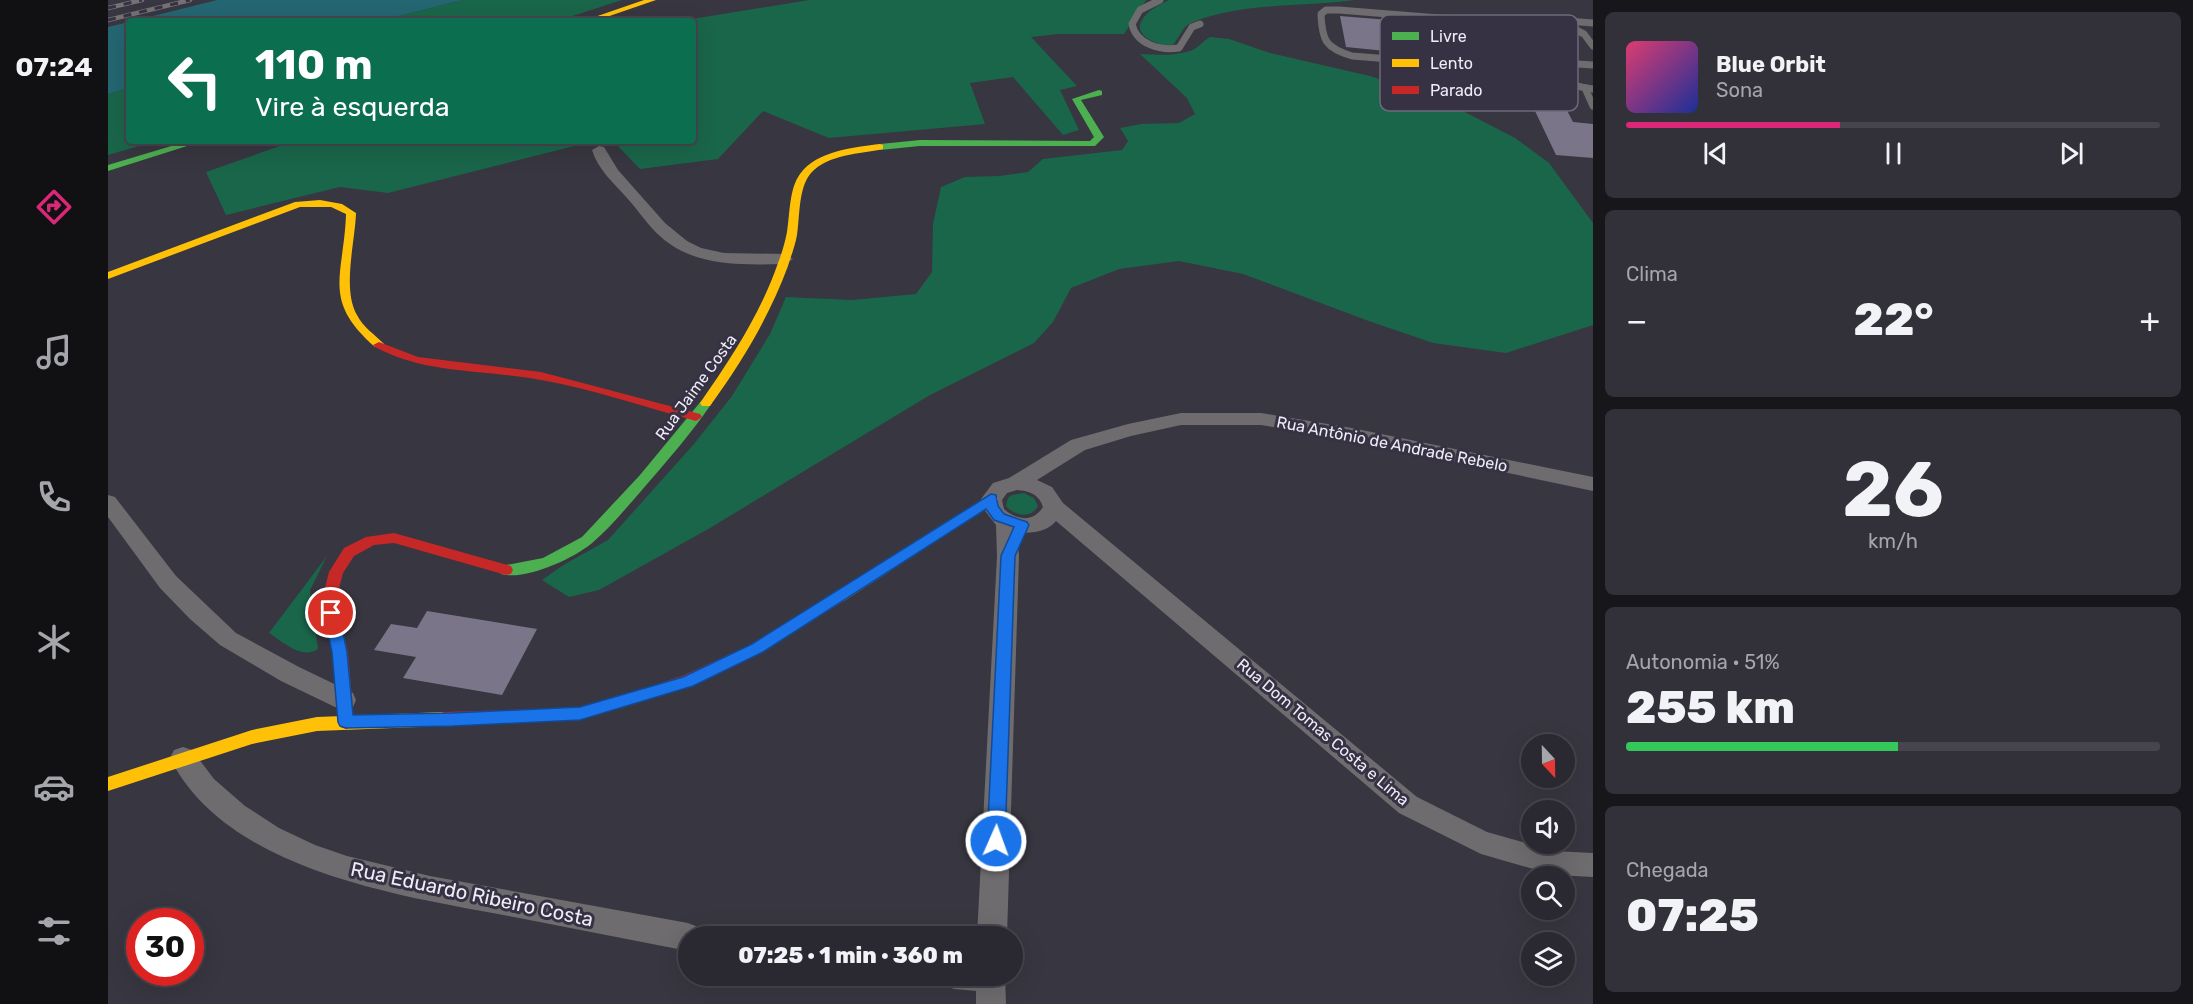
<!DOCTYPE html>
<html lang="pt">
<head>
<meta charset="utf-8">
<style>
  body { margin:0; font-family:Rubik,sans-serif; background:#323038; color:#f1f3f6; height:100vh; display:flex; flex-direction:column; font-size:22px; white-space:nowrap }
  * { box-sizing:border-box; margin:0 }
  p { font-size:20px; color:#a5a6ab }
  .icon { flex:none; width:33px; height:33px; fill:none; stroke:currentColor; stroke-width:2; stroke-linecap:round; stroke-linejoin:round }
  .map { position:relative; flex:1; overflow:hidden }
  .panel { display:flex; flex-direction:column; gap:12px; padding:12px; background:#17161a; width:600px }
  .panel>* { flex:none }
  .guide { position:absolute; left:18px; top:18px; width:570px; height:126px; border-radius:6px; box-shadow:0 6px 24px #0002,0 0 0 2px #46444c; background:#0b6e4f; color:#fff; overflow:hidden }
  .needle { width:39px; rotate:158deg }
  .tools { position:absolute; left:1413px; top:734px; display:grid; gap:12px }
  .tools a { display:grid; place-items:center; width:54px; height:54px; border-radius:50%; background:#2a2830; box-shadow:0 6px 24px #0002,0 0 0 2px #46444c; font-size:30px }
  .speed { position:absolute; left:18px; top:908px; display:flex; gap:12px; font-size:30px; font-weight:700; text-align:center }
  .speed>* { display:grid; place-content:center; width:78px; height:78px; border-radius:50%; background:#2a2830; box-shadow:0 6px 24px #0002,0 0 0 2px #46444c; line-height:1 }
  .speed .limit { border:9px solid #d22; background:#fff; color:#111 }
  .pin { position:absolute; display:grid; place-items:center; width:51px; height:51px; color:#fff; margin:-26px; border:3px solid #fff; border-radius:50%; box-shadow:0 2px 6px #0007 }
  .me { position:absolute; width:66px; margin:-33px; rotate:2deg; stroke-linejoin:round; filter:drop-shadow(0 0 4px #0008) }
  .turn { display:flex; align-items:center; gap:21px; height:126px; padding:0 30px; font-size:27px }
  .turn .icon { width:78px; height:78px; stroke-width:2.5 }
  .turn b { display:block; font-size:42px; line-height:51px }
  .big { font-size:45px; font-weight:800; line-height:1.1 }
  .panel .tile { flex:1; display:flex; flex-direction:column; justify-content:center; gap:9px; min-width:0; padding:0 21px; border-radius:9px; background:#323038 }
  .panel .dial { align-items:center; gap:0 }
  .dial b { font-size:78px; line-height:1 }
  .song { display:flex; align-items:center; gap:18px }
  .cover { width:72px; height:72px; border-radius:9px; background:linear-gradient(135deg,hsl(340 70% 55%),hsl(230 70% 35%)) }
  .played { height:6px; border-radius:3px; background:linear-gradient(90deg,#db2777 40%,#46444c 40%) }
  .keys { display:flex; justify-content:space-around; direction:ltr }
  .heat { display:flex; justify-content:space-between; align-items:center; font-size:33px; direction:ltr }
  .charge { height:9px; border-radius:4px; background:linear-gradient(90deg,#34c759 51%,#46444c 0) }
  .trip { position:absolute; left:570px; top:926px; width:345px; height:60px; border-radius:30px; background:#2a2830; box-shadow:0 6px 24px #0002,0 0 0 2px #46444c; font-weight:800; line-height:60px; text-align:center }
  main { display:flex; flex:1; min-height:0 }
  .menu { display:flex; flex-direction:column; width:108px; justify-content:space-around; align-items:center; background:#111013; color:#a5a6ab }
  .menu .icon { width:42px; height:42px }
  .menu .on { color:#db2777 }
  .menu b { font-size:27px; color:#f1f3f6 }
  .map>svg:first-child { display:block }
  .green { fill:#1a664a }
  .water { fill:#246672 }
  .building { fill:#7b758a }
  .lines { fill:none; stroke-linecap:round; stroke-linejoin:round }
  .lane { stroke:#6e6c6e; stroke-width:7 }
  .street { fill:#6e6c6e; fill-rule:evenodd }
  .fast { fill:#4caf50; fill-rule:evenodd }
  .slow { fill:#ffc107; fill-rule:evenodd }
  .jam { fill:#c62828; fill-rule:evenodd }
  .rail-casing { stroke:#747275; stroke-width:4.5 }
  .rail { stroke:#363244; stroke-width:3; stroke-dasharray:8; stroke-linecap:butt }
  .route { fill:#1a73e8; stroke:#114b97; stroke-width:1.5 }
  .labels { text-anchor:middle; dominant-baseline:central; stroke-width:6; stroke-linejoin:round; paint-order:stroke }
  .street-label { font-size:16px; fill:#eeecf7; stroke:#363244 }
  .near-street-label { font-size:20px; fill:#eeecf7; stroke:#363244 }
  .key { fill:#363244; stroke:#6d6a7a; stroke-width:1.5 }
  .key-label { font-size:16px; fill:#eeecf7 }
</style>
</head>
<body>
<main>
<nav class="menu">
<b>07:24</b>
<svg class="icon on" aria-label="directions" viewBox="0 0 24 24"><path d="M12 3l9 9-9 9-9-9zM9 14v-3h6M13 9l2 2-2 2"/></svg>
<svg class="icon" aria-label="music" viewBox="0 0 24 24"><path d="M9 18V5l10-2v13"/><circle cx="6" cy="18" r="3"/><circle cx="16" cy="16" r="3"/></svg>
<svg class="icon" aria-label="phone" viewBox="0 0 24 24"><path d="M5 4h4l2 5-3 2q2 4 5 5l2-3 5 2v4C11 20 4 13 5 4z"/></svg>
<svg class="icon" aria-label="climate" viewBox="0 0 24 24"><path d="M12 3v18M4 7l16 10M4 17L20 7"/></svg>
<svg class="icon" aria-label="car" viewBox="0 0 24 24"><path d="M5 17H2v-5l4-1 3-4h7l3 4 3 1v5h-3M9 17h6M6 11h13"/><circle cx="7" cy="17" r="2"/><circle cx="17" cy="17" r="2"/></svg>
<svg class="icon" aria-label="filters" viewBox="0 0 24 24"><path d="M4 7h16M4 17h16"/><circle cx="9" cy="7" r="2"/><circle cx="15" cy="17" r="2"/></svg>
</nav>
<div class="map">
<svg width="1485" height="1004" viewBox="0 0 1485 1004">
  <rect width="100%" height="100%" fill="#383640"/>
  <g class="green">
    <polygon points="354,0 514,0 449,21 272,21"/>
    <polygon points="701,0 1038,0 1016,34 950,34 923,37 969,86 952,90 971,130 955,135 905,77 862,83 877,124 721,138 655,111 610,159 532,169 505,141 585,141 585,21 572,21"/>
    <path d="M1061 0H1247C1195 7 1132 2 1083 23 1073 27 1071 41 1062 47 1018 37 1026 16 1061 0Z"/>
    <path d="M1102 37 1121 39 1162 53 1262 76 1311 92 1355 111 1407 138 1441 163 1485 223V325L1398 353 1325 343 1258 320 1135 274 1071 261 1011 269 963 288 945 322 926 343 822 395 602 528 491 590 461 597 434 580 457 564 500 540 586 444 624 396 662 334 678 297 744 300 808 294 824 272 825 224 833 187 857 177 891 176 920 172 935 159 1014 150 1020 141 1012 128 1033 124 1071 123 1087 114 1079 98 1032 54C1048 55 1066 56 1082 51 1089 49 1095 41 1102 37Z"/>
    <polygon points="21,88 21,141 48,141 0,155 0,94"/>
    <polygon points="186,141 486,141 280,193 232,187 118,215 98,172"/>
    <path d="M916 493 926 498 930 506C923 519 907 516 898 506L900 498 904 495Z"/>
    <path d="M219 556 202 590 210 649C194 660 175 642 161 633Z"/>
  </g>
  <g class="water">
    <polygon points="109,0 354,0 272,21 25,21"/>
    <polygon points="21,22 21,88 0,94 0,27"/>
  </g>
  <g class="building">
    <polygon points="1232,16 1354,26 1367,60 1238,47"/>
    <polygon points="1417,90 1450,93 1465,122 1485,124 1485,158 1448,155"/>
    <polygon points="319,611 429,629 394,695 295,678 308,657 266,650 283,624 309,628"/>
  </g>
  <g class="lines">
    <g class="lane">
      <path d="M1052 0 1032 10 1024 24C1028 44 1052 51 1071 48L1084 27 1092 24"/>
      <polyline points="1434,19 1485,23"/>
      <path d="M1485 65 1423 61C1440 78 1462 86 1485 89"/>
      <path d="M1433 71 1244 56C1218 48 1214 41 1213 14L1218 10H1231L1466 29 1476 34 1485 46"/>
      <polyline points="1477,88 1485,106"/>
    </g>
    <g class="street">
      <path d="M491 146 496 147 510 170 557 223 579 241 593 248 616 253 677 254 685 259 677 264C635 265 586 267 553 237 540 226 531 211 519 198 506 183 490 170 484 150Z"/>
      <path d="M1073 413H1153L1244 428 1485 477V491L1244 440 1153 425H1073L1023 436 977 450 929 480 944 487 955 503 1309 797 1379 832 1446 851 1485 853V877L1446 875 1373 854 1291 813 948 521C939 532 923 534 909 532L911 556 899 936H869L889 556 888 525 874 507 873 499 885 483 901 478 963 440 1020 424ZM909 490C921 491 931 494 935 507 925 523 909 520 896 509L894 500 899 493Z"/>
      <polygon points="0,495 7,497 68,576 128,633 191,667 245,693 248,700 245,707 236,710 227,707 173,681 112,645 82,619 52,588 0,517"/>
      <path d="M75 747 84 750 106 779 137 806 171 828 207 845 239 856 322 876 580 923 590 927 594 936H580V951C522 940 464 928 406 917 294 896 119 872 62 758L66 750Z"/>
      <polygon points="831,975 897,975 898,1004 868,1004 868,991 846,989 835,985"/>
    </g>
    <g class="fast">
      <polygon points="991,90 994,91 994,95 973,100 996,137 987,146 812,146 772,150 767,147 772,144 812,140 982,141 986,137 964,99"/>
      <polygon points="80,141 95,141 0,171 0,165"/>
      <path d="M598 399 604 403C583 434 558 462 534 490 518 508 502 528 483 544 464 559 417 581 393 574L391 570 393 566 435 558 474 537 532 475 594 400Z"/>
    </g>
    <g class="slow">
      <polygon points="536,0 548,0 487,21 475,21"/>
      <path d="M772 144 775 145V149C752 154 720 154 703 173 690 188 692 217 689 235 687 246 683 256 680 266 661 317 634 362 602 406H594L592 403C623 358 652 315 670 263 674 253 677 242 679 232 682 214 681 189 692 174 708 151 747 147 772 144Z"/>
      <path d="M212 200 234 204 248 213C247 243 234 289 249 315 255 327 266 334 275 343L277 345 275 347H267C213 300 236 276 238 214L223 207H192L0 279V272L187 202Z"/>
      <polygon points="883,494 888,496 890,499 888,502 736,601 726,601 724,597 726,593"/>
      <polygon points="336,712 342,714 344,719 342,724 336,726 209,731 144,744 0,791 0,777 144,730 209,717"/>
    </g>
    <g class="jam">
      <path d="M271 342 310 357 433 372 592 414 594 417 588 421C536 407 485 389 433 380 376 369 319 375 267 347L265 345Z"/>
      <polygon points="286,533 403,566 405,570 403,574 398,575 286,543 266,545 246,556 235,573 228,600 240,652 246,722 244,727 238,729 232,727 230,722 224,652 214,600 221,572 236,548 258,537"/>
      <polygon points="731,592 736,593 738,597 736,601 654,652 585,685 528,703 472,720 336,726 330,724 328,719 330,714 336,712 472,708 528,691 574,676 644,644"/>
    </g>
    <defs>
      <g id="rail">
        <polyline points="0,8 34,0"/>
        <polyline points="0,20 82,0"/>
      </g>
    </defs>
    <use href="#rail" class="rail-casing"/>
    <use href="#rail" class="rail"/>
  </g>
  <polygon class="route" points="883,494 888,495 890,506 896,514 919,522 921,525 907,556 897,841 894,847 888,849 882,847 879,841 893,556 906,527 886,520 878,509 655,652 585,686 472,720 345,726 238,728 232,726 230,722 224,652 216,613 218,609 228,609 231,613 239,652 245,715 345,713 472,707 575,677 644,644"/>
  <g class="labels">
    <g class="street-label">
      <text transform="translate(588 387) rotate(-54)">Rua Jaime Costa</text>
      <text transform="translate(1284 444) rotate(11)">Rua Antônio de Andrade Rebelo</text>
      <text transform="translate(1215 732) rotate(40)">Rua Dom Tomas Costa e Lima</text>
    </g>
    <g class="near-street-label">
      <text transform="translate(364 894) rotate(12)">Rua Eduardo Ribeiro Costa</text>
    </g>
  </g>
  <rect x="1272" y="15" width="198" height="96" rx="9" class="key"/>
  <rect x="1284" y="32" width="27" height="8" fill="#4caf50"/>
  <rect x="1284" y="59" width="27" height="8" fill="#ffc107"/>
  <rect x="1284" y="86" width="27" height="8" fill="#c62828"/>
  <g class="key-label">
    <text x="1322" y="42">Livre</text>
    <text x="1322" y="69">Lento</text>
    <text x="1322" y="96">Parado</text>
  </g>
</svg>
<div class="tools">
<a><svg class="needle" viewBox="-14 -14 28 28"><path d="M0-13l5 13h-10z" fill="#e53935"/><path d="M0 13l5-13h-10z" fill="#a5a6ab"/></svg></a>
<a><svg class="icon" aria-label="sound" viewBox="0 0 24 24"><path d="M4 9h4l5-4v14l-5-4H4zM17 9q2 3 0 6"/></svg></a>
<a><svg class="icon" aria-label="search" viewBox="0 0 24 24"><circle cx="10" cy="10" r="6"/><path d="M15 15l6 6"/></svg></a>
<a><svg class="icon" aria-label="layers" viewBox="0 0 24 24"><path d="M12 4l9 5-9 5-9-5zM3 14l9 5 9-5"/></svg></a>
</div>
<div class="speed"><div class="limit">30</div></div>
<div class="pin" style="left:223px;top:613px;background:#d93025"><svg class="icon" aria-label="arrive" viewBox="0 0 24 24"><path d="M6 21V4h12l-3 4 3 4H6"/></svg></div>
<svg class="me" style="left:888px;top:841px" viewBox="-20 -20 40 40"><circle r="17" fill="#1a73e8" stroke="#fff" stroke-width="3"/><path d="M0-11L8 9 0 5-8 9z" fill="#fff"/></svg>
<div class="trip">07:25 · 1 min · 360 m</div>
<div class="guide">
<div class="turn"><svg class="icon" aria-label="left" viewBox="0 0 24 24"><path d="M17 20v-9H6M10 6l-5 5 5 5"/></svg><div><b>110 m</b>Vire à esquerda</div></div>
</div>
</div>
<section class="panel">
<div class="tile">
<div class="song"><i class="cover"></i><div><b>Blue Orbit</b><p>Sona</p></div></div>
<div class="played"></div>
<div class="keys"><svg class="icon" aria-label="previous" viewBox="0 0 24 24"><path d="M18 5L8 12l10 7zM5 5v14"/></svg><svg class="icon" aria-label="pause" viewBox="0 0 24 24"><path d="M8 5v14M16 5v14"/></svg><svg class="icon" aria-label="next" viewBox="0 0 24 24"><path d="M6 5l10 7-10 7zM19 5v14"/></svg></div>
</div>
<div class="tile"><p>Clima</p>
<div class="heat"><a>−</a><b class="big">22°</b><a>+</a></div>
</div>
<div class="tile dial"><b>26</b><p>km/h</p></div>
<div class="tile"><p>Autonomia · 51%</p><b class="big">255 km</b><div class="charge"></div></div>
<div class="tile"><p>Chegada</p><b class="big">07:25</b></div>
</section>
</main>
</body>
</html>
